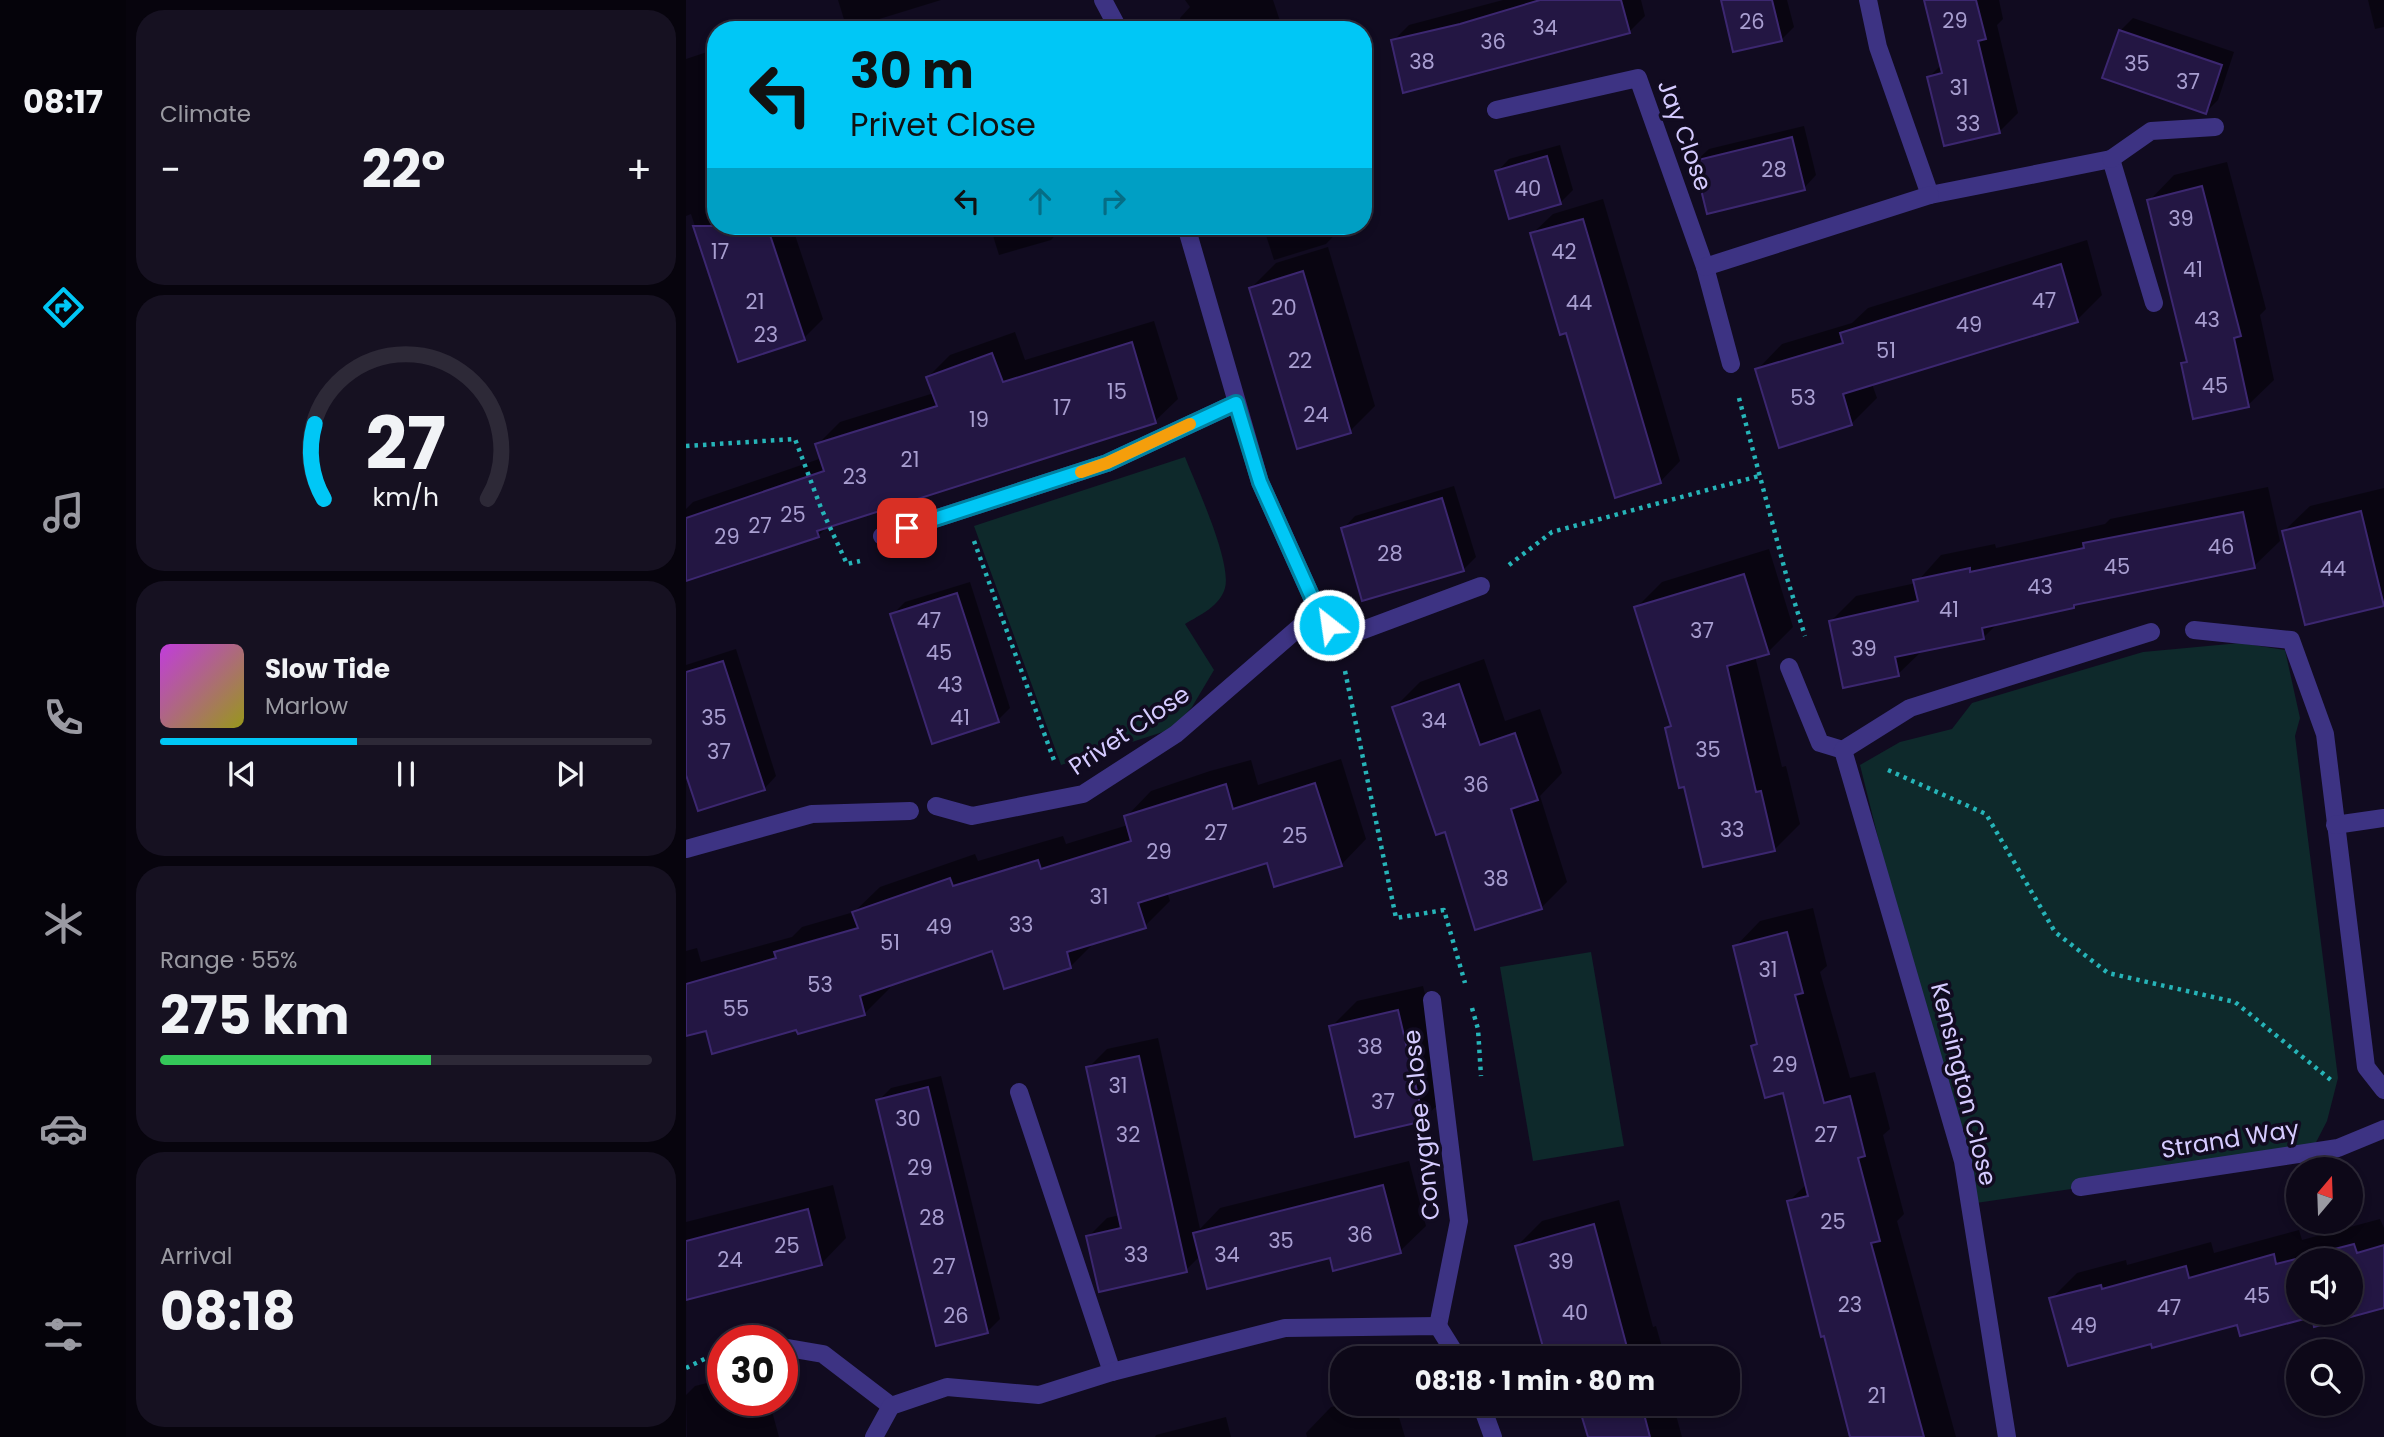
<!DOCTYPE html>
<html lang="en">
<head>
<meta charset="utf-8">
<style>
  body { margin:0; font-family:Poppins,sans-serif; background:#161121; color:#f1f3f6; height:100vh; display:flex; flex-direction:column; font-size:26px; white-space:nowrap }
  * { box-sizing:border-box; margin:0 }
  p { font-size:23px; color:#9a9aa2 }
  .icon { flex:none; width:38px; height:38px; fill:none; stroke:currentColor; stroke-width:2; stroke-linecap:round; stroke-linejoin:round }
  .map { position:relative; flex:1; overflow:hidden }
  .sheet { display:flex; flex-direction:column; gap:10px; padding:10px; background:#07040d; width:560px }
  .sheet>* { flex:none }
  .guide { position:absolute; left:21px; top:21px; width:665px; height:214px; border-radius:28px; box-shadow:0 4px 10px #0003,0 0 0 2px #2d2937; background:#00c7f6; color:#111; overflow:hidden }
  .needle { width:46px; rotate:19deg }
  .controls { position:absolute; left:1600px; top:1157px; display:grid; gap:14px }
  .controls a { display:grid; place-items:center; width:77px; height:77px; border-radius:50%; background:#0d0818; box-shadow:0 4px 10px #0003,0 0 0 2px #2d2937; font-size:35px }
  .speed { position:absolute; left:21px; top:1325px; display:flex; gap:14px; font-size:35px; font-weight:700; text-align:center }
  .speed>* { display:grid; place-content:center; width:91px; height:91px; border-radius:50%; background:#0d0818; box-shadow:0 4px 10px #0003,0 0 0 2px #2d2937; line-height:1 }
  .speed .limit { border:10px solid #d22; background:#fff; color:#111 }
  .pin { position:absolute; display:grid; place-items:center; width:60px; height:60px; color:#fff; margin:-30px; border-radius:14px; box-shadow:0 4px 10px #0006 }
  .me { position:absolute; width:77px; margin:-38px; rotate:330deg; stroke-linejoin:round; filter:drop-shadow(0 0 5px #0008) }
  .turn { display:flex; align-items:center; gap:24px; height:147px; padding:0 28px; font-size:32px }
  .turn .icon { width:91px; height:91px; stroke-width:2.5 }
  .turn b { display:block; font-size:49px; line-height:60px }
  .lanes { display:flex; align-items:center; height:66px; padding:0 28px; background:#0003; justify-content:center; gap:35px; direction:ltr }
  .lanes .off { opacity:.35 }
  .big { font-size:52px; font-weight:700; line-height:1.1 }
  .sheet .tile { flex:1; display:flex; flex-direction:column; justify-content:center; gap:10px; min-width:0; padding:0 24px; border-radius:28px; background:#161121 }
  .sheet .dial { align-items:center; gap:0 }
  .dial svg { height:182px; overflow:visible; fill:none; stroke:#2d2937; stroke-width:7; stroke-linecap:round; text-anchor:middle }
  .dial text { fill:#f1f3f6; stroke:none }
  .song { display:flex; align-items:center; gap:21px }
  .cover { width:84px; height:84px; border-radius:10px; background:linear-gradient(135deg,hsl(290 70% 55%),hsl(60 70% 35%)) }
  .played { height:7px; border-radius:4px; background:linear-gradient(90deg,#00c7f6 40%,#2d2937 40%) }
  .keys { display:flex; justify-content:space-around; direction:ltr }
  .heat { display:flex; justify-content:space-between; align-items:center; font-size:38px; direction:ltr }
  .charge { height:10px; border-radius:5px; background:linear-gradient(90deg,#34c759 55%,#2d2937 0) }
  .trip { position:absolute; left:644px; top:1346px; width:410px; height:70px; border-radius:28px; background:#0d0818; box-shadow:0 4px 10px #0003,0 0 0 2px #2d2937; font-weight:700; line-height:70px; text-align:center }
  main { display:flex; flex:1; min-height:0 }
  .tabs { display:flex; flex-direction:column; width:126px; justify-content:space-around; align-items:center; background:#05030a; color:#9a9aa2 }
  .tabs .icon { width:49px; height:49px }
  .tabs .current { color:#00c7f6 }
  .tabs b { font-size:32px; color:#f1f3f6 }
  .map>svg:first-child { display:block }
  .green { fill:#0e292b }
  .shadow { fill:#0007; fill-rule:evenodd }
  .building { fill:#231643; stroke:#3c2770; stroke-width:2; fill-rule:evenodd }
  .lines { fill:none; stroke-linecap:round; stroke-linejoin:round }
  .path { stroke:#26b4b8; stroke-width:4.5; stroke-dasharray:3.5 5; stroke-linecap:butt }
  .street { stroke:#3d3383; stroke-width:18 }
  .route-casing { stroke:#0081a0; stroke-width:18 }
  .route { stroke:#00c7f6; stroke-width:12 }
  .slow { stroke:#f59e0b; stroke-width:12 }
  .labels { text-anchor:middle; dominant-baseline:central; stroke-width:7; stroke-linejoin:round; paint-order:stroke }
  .number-label { font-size:21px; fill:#a89ed0 }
  .street-label { font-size:24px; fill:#d5cbff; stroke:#110b20 }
</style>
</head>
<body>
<main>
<nav class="tabs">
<b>08:17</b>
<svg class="icon current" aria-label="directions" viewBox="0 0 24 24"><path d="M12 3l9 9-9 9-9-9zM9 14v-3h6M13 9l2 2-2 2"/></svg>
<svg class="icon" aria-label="music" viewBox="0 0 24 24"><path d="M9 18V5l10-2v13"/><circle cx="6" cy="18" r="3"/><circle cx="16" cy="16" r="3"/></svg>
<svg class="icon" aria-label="phone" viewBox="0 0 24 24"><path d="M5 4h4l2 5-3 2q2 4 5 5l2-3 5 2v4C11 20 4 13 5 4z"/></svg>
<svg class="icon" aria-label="climate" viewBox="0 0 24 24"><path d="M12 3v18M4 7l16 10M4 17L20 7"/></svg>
<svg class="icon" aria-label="car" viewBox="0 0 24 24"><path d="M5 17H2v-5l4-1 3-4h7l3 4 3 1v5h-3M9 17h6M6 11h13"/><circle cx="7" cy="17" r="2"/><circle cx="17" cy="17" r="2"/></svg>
<svg class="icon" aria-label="filters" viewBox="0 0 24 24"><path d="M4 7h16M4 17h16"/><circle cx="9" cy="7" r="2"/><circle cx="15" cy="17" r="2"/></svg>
</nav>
<section class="sheet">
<div class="tile"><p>Climate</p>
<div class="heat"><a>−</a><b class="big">22°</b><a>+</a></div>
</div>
<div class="tile dial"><svg viewBox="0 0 100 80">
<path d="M14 69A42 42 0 1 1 86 69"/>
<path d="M14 69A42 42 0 0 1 10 36" stroke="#00c7f6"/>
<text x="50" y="56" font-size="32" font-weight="700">27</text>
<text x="50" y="72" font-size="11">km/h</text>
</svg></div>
<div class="tile">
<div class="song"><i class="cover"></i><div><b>Slow Tide</b><p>Marlow</p></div></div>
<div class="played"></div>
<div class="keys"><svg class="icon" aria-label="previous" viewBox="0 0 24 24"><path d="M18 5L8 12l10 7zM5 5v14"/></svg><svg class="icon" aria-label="pause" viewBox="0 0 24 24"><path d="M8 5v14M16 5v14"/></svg><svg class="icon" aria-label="next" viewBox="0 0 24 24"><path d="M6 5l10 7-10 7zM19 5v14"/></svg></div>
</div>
<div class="tile"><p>Range · 55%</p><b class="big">275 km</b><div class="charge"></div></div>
<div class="tile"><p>Arrival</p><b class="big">08:18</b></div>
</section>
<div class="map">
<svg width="1698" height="1437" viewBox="0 0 1698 1437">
  <rect width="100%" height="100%" fill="#110b20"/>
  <g class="green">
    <path d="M499 457C510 485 546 562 539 588 534 606 514 615 499 624L528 670 506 707 486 729 375 765 288 526Z"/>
    <polygon points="1554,643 1599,650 1614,718 1609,736 1652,1078 1641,1121 1624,1154 1283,1204 1174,765 1214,742 1266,729 1286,703 1457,652"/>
    <polygon points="905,952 938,1146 847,1161 814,967"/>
  </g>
  <g class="shadow">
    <polygon points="152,0 255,0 161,29"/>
    <polygon points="499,0 587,0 597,30 498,30 494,18 504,7"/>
    <polygon points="817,0 955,0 959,16 943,32 707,41 723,25"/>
    <polygon points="1037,0 1101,0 1108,27 1095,40"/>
    <polygon points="1240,0 1313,0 1317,19 1311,25 1332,113 1313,132 1243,77 1256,64"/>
    <polygon points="1682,0 1698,0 1698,27 1689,29"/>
    <polygon points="1447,18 1548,52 1532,100 1520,112 1434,31"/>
    <polygon points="30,49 30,226 106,226 137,319 118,338 53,360 5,214 0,216 0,59"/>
    <polygon points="1118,126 1130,175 1118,188 1010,161 1023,149"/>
    <polygon points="874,145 887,190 874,203 811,172 823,159"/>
    <polygon points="1541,162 1580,309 1574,315 1588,380 1562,405 1497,364 1502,358 1463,201 1488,175"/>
    <polygon points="917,199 994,461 974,482 930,496 882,331 846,234 867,214"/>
    <polygon points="304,226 377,226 377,227 365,240 313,255"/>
    <polygon points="577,226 657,226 640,244 588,260"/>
    <polygon points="1401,240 1416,295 1391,320 1186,384 1191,398 1165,424 1071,370 1096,344 1166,323 1182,308"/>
    <polygon points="642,247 689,406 664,431 565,288 590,263"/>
    <polygon points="468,321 492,399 469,421 142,526 132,536 0,570 0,509 7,502 136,458 131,445 154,422 248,393 242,377 264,355 329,332 339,360"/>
    <polygon points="768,486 790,557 777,570 657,529 669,516"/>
    <polygon points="1582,487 1594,541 1568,566 1392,602 1387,606 1312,623 1297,638 1237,650 1212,674 1145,621 1170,596 1230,583 1255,555 1309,544 1310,548 1419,524 1424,519"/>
    <polygon points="1698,488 1698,603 1697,604 1598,531 1624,506"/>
    <polygon points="1083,549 1107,627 1082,652 1069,656 1096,767 1100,766 1114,824 1089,849 1018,865 999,784 981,728 986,723 950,608 976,582"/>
    <polygon points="284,582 324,708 312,720 206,615 219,602"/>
    <polygon points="50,649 90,776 78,789 0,769 0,665"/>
    <polygon points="798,659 819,721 854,709 876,773 854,796 881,882 855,908 760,830 709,707 734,682"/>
    <polygon points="655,759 680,839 655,865 582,861 481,892 484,901 459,926 410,941 385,966 308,949 203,984 204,988 178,1014 112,1027 21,1028 0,1034 0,951 11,948 15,962 106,937 116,927 168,912 194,887 289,854 292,861 377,836 380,844 442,825 440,817 465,791 524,771 565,760 572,785"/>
    <polygon points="1127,908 1141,966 1134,972 1164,1078 1189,1072 1204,1129 1197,1135 1218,1214 1211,1221 1270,1437 1166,1437 1103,1201 1121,1184 1098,1091 1066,1046 1072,1041 1049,947 1074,921"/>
    <polygon points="737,986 763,1094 737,1119 645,1027 671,1001"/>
    <polygon points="472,1038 514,1229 534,1208 723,1161 740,1226 714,1251 645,1256 514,1256 500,1270 402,1237 421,1218 434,1215 402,1068 421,1049"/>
    <polygon points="255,1076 314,1319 301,1332 192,1101 205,1088"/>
    <polygon points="147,1185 160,1238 135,1264 0,1298 0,1222"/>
    <polygon points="933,1200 967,1327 970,1326 979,1358 881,1358 831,1246 856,1221"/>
    <path d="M1694 1219 1698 1228V1307L1630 1325 1627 1315 1552 1323 1466 1342 1365 1299 1391 1273 1440 1260 1441 1265 1525 1242 1528 1253 1613 1230 1616 1240ZM1612 1260H1664V1312H1612Z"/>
    <polygon points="37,1379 37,1400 83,1400 93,1437 1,1437 0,1395 9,1386"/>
    <polygon points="659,1404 709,1404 719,1437 621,1437 620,1433 645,1407"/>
    <polygon points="894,1404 987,1404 996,1437 904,1437"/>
    <polygon points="540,1417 545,1437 469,1437 470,1435"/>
  </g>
  <g class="building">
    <polygon points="854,0 935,0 944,33 717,93 705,40 774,24"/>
    <polygon points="1035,0 1086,0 1096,41 1047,52"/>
    <polygon points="1238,0 1290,0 1300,39 1292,41 1314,133 1258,146 1241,77 1256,73"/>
    <polygon points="1433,30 1536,65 1520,114 1416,78"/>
    <polygon points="1106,137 1119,190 1021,214 1008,161"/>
    <polygon points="861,156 875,204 823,219 809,171"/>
    <polygon points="1516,186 1555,336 1548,338 1563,407 1507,419 1495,363 1501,362 1461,200"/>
    <polygon points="897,219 975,483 929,498 880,333 874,335 844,233"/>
    <polygon points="7,226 81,226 119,340 52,362"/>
    <polygon points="1375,264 1392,322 1157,394 1166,425 1093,448 1069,369 1157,343 1154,333"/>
    <polygon points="617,271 665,433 611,449 563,288"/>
    <polygon points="446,342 470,423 131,531 133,537 0,581 0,518 138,471 129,444 251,406 240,377 306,353 317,382"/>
    <polygon points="756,498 778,571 676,601 655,528"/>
    <polygon points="1675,511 1698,606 1619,625 1596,531"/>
    <polygon points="1557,512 1569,568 1388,605 1388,608 1296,628 1298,639 1209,657 1213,676 1157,688 1143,621 1232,601 1227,580 1284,568 1284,572 1398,548 1397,543"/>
    <polygon points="1058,574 1083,654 1041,666 1070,792 1075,791 1089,851 1017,867 998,787 993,788 979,728 985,726 948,607"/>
    <polygon points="271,593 313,722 246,744 204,614"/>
    <polygon points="37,661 79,790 12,811 0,775 0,672"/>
    <polygon points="773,684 794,745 829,733 852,800 825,809 856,909 789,930 759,832 750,835 706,707"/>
    <polygon points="629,783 656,866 588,887 581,863 452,903 460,928 381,952 385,968 318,989 306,951 174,996 179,1015 112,1034 110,1030 26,1054 20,1031 0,1036 0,984 90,958 88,952 172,928 166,912 264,878 267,886 352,860 355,869 445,841 438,816 540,784 547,809"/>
    <polygon points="1101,932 1117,993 1109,995 1138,1103 1164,1096 1179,1156 1172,1158 1194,1241 1185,1243 1238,1437 1164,1437 1138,1336 1135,1337 1101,1201 1122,1196 1097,1093 1079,1098 1065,1046 1071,1044 1047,946"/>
    <polygon points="712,1010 738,1121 669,1137 643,1026"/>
    <polygon points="453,1056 501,1272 413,1292 400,1236 435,1228 400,1067"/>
    <polygon points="242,1087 302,1333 250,1346 190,1100"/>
    <polygon points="697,1185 715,1253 647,1271 644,1258 521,1289 507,1233"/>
    <polygon points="122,1209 136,1265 0,1300 0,1241"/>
    <polygon points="908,1224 942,1351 944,1351 946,1358 860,1358 829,1246"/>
    <path d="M1668 1244 1671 1253 1698 1245V1308L1628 1327 1626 1317 1554 1336 1551 1325 1466 1348 1465 1344 1382 1366 1363 1298 1415 1285 1416 1289 1500 1266 1503 1278 1588 1254 1590 1264ZM1612 1260H1664V1312H1612Z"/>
    <polygon points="892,1404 959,1404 962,1413 958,1414 964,1437 902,1437"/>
  </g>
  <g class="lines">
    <g class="path">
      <polyline points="1053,398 1101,578 1119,636"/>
      <polyline points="0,446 109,439 135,508 161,564 174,561"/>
      <polyline points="288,541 369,763"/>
      <polyline points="823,565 866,532 1073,476"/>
      <polyline points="659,671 710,918 758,910 779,983"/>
      <polyline points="1202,770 1300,814 1369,932 1422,973 1549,1002 1645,1080"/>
      <polyline points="786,1008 792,1029 795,1076"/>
      <polyline points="0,1368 37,1350"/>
    </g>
    <g class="street">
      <polyline points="417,0 433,30"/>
      <polyline points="1182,0 1192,47 1244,195 1425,159 1468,303"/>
      <polyline points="810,110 952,78 1019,267 1045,364"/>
      <polyline points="1425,159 1465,131 1529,127"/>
      <polyline points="1019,267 1244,195"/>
      <polyline points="196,536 421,463 550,403"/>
      <polyline points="632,611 653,639 795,586"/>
      <polyline points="1508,630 1605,640 1639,734 1680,1067 1698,1090"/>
      <polyline points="1103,667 1134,743 1157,750"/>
      <polyline points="250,806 286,816 397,794 490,734 632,611 574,482 500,226"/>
      <polyline points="1649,825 1698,818"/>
      <polyline points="0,849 126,814 224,811"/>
      <polyline points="746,1000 773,1221 752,1326"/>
      <polyline points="333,1092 426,1372"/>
      <polyline points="1394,1187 1652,1148 1698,1129"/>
      <polyline points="96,1347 137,1354 205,1406"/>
      <polyline points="795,1404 807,1437"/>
      <polyline points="188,1437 205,1406 261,1387 353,1395 426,1372 599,1328 752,1326 772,1358"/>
      <polyline points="1321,1437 1277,1161 1157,750 1224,708 1465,632"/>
    </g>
  </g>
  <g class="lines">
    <defs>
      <polyline id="route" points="221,528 421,463 550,403 574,482 632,611 643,625"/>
    </defs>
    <use href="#route" class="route-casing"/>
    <use href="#route" class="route"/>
    <polyline class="slow" points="395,472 421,463 504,424"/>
  </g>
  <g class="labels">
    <g class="number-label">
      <text x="1269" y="20">29</text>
      <text x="1066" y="21">26</text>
      <text x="859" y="27">34</text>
      <text x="807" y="41">36</text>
      <text x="736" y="61">38</text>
      <text x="1451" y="63">35</text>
      <text x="1502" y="81">37</text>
      <text x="1273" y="87">31</text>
      <text x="1282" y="123">33</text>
      <text x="1088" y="169">28</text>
      <text x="842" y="188">40</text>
      <text x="1495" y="218">39</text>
      <text x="34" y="251">17</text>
      <text x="878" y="251">42</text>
      <text x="1507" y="269">41</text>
      <text x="1358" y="300">47</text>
      <text x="69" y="301">21</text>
      <text x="893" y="302">44</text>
      <text x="598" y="307">20</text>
      <text x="1521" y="319">43</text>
      <text x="1283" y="324">49</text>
      <text x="80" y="334">23</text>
      <text x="1200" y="350">51</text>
      <text x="614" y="360">22</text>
      <text x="1529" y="385">45</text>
      <text x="431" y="391">15</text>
      <text x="1117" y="397">53</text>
      <text x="376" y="407">17</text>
      <text x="630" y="414">24</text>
      <text x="293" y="419">19</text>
      <text x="224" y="459">21</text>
      <text x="169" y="476">23</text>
      <text x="107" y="514">25</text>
      <text x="74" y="525">27</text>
      <text x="41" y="536">29</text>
      <text x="1535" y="546">46</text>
      <text x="704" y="553">28</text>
      <text x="1431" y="566">45</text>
      <text x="1647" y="568">44</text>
      <text x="1354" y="586">43</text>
      <text x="1263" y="609">41</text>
      <text x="243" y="620">47</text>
      <text x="1016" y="630">37</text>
      <text x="1178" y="648">39</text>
      <text x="253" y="652">45</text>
      <text x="264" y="684">43</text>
      <text x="28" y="717">35</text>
      <text x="274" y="717">41</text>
      <text x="748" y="720">34</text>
      <text x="1022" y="749">35</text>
      <text x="33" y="751">37</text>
      <text x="790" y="784">36</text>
      <text x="1046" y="829">33</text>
      <text x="530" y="832">27</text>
      <text x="609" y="835">25</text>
      <text x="473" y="851">29</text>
      <text x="810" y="878">38</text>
      <text x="413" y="896">31</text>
      <text x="335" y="924">33</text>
      <text x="253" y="926">49</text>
      <text x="204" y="942">51</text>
      <text x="1082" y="969">31</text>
      <text x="134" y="984">53</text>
      <text x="50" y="1008">55</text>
      <text x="684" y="1046">38</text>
      <text x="1099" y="1064">29</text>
      <text x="432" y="1085">31</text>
      <text x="697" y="1101">37</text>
      <text x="222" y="1118">30</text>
      <text x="442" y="1134">32</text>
      <text x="1140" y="1134">27</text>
      <text x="234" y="1167">29</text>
      <text x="246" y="1217">28</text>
      <text x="1147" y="1221">25</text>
      <text x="674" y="1234">36</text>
      <text x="595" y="1240">35</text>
      <text x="101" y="1245">25</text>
      <text x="450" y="1254">33</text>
      <text x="541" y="1254">34</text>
      <text x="44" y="1259">24</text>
      <text x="875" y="1261">39</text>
      <text x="258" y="1266">27</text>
      <text x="1571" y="1295">45</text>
      <text x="1164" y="1304">23</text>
      <text x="1483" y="1307">47</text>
      <text x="889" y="1312">40</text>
      <text x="270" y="1315">26</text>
      <text x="1398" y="1325">49</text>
      <text x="1191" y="1395">21</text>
    </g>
    <g class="street-label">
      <text transform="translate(999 135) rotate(70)">Jay Close</text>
      <text transform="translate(443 730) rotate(-34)">Privet Close</text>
      <text transform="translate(1278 1084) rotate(76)">Kensington Close</text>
      <text transform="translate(735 1125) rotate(-96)">Conygree Close</text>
      <text transform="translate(1544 1139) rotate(-9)">Strand Way</text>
    </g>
  </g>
</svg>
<div class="controls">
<a><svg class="needle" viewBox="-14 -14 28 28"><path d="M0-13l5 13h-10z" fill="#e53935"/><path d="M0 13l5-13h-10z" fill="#9a9aa2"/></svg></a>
<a><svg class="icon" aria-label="sound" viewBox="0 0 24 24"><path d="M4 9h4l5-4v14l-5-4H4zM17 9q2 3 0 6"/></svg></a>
<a><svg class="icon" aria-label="search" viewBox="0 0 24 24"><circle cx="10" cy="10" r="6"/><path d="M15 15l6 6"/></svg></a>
</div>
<div class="speed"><div class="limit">30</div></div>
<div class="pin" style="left:221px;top:528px;background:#d93025"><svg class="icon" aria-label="arrive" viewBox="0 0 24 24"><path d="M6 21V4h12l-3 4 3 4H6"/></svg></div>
<svg class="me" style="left:643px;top:625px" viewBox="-20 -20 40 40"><circle r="17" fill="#00c7f6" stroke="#fff" stroke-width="3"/><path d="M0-11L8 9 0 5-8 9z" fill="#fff"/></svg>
<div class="trip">08:18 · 1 min · 80 m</div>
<div class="guide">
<div class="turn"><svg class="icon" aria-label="left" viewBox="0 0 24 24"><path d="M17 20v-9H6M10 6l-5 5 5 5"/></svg><div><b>30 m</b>Privet Close</div></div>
<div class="lanes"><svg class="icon" aria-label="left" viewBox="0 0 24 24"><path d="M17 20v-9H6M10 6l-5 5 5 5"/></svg><svg class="icon off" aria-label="ahead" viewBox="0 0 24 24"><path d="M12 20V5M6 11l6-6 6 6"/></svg><svg class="icon off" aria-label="right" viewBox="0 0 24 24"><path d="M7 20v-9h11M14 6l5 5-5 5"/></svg></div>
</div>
</div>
</main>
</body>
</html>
